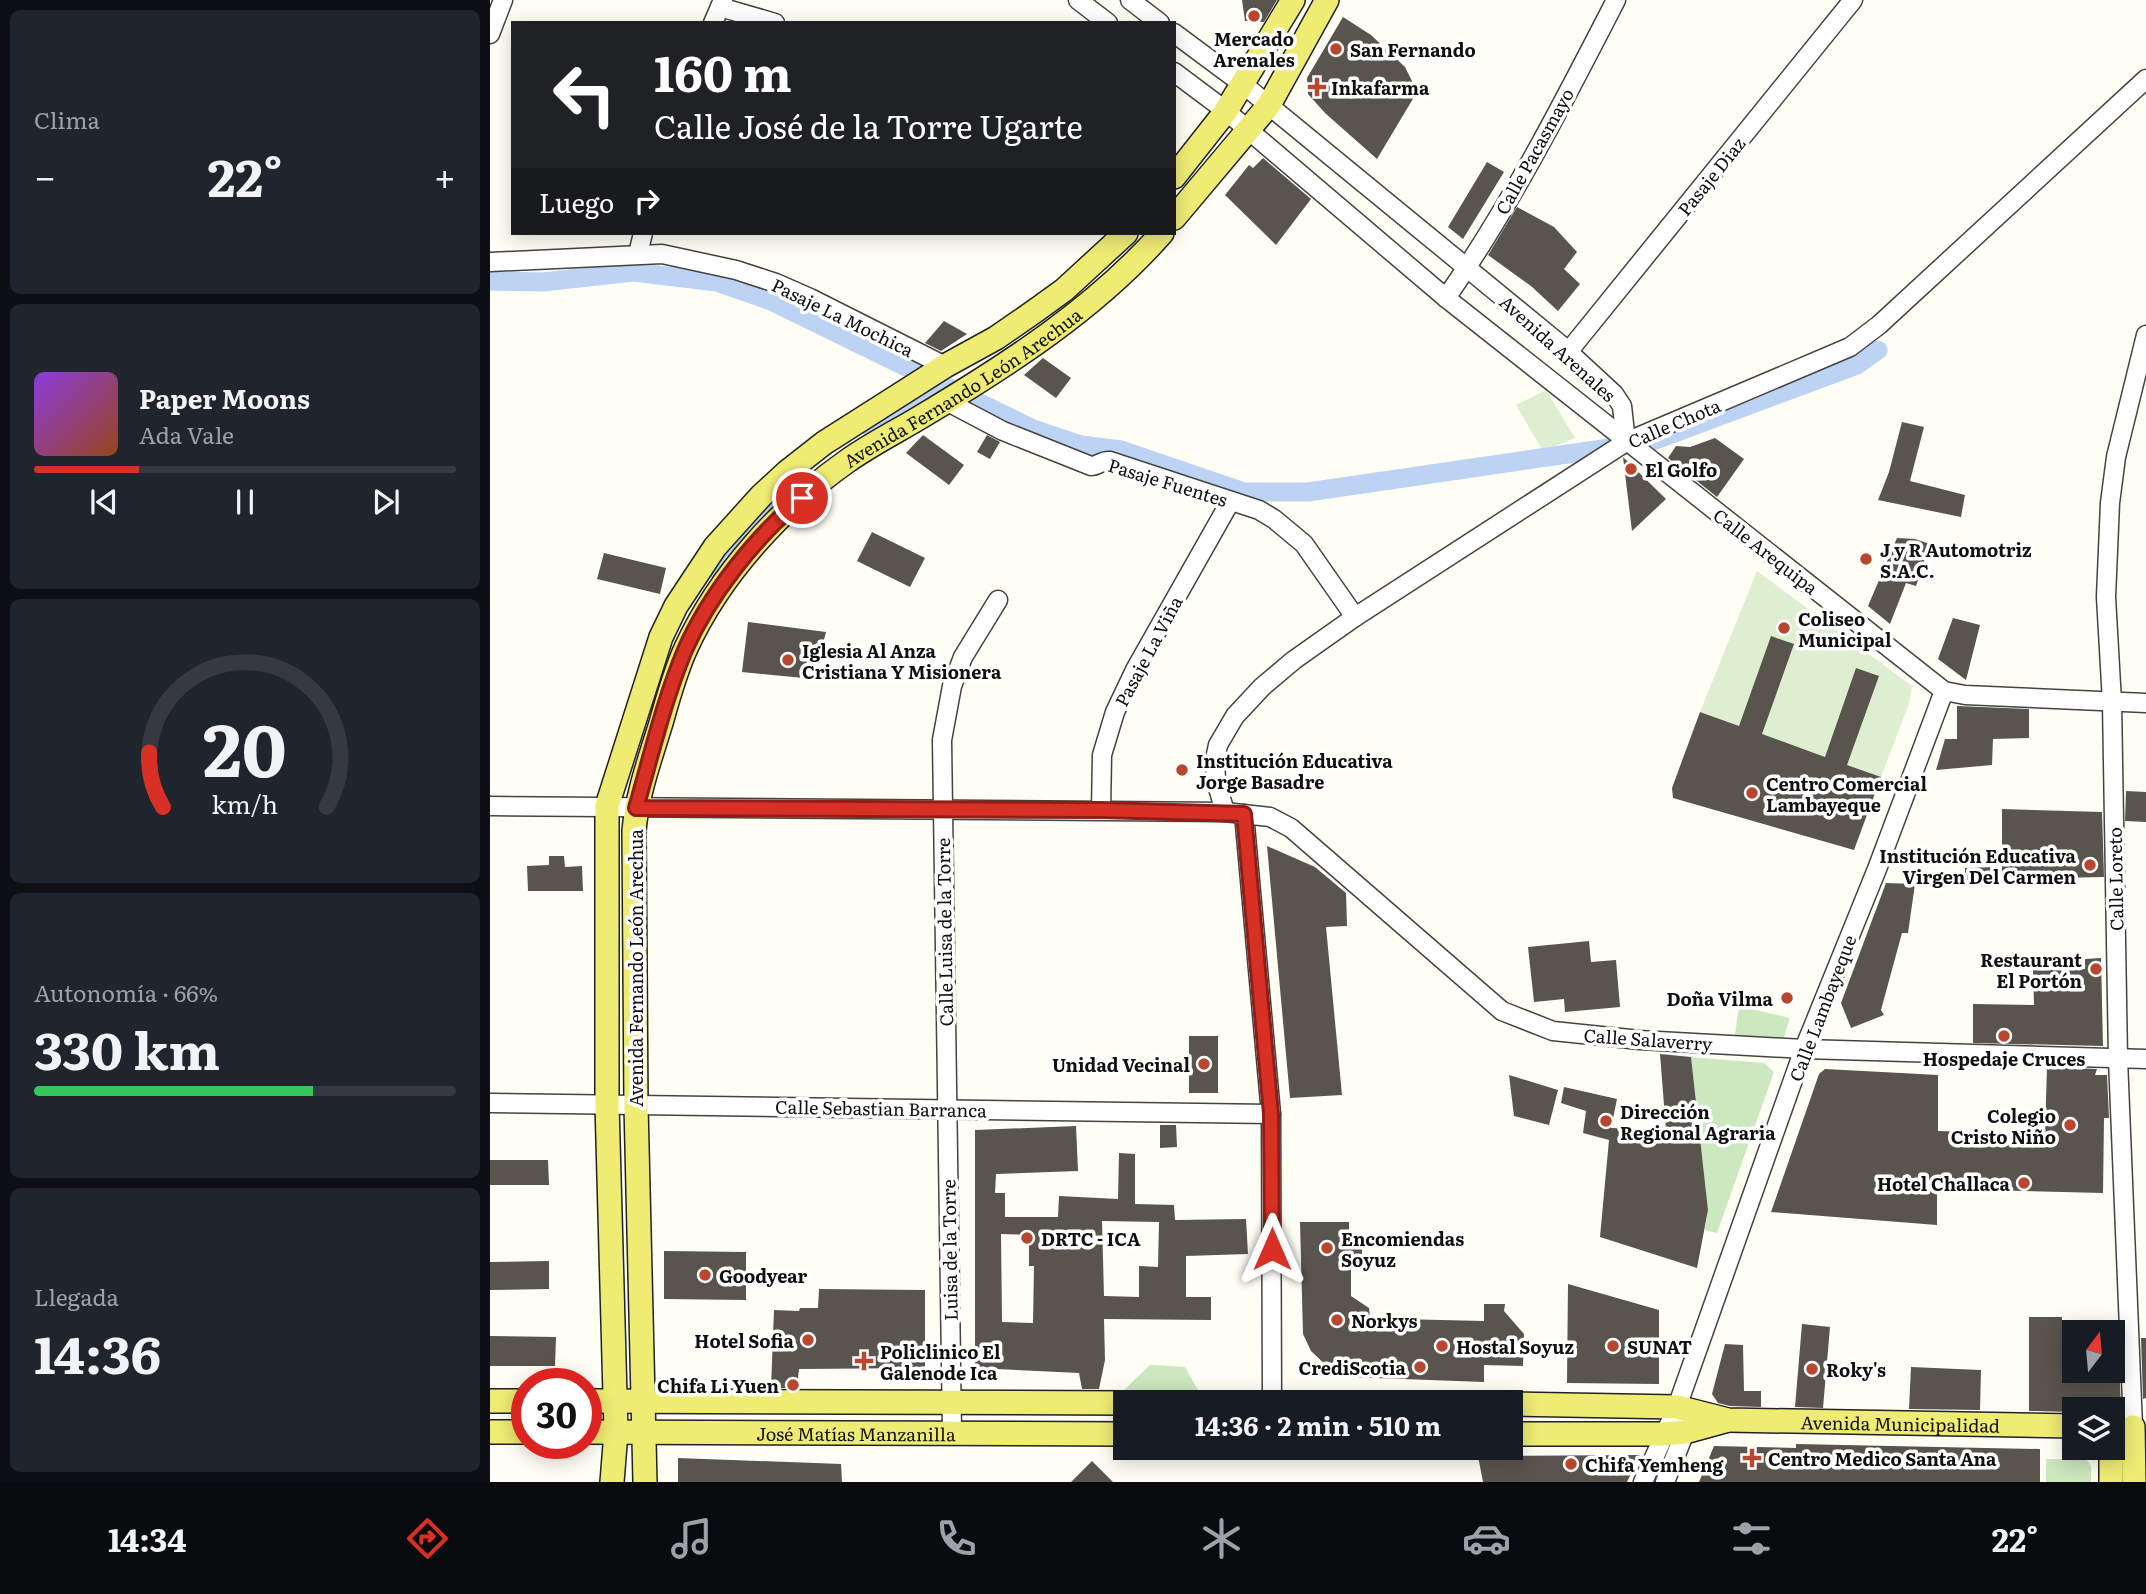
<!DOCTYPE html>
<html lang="es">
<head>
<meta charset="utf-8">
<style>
  body { margin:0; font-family:Literata,serif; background:#20242c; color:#f1f3f6; height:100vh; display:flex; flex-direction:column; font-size:26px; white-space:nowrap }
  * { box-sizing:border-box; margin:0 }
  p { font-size:23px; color:#9ea1a6 }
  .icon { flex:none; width:38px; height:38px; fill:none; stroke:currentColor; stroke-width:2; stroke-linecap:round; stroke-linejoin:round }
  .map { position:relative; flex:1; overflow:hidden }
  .details { display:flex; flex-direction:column; gap:10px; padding:10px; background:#0d0f14; width:490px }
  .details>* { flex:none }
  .banner { position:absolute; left:21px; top:21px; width:665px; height:214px; border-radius:0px; box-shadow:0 4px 18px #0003; background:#202124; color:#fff; overflow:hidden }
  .needle { width:46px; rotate:16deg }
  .controls { position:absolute; left:1572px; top:1320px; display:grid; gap:14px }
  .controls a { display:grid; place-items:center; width:63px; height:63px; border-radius:0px; background:#171b24; box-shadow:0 4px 18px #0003; font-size:35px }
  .speed { position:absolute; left:21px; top:1368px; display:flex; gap:14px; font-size:35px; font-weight:700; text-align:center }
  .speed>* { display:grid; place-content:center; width:91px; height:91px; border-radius:50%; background:#171b24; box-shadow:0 4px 18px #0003; line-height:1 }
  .speed .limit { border:10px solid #d22; background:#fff; color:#111 }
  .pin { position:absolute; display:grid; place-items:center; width:60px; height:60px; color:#fff; margin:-30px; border:4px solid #fff; border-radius:50%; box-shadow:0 2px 7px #0007 }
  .me { position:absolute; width:77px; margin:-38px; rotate:0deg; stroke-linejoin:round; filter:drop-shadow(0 0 5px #0008) }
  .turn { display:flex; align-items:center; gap:24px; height:147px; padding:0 28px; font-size:32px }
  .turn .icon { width:91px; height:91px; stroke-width:2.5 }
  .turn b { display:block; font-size:49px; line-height:60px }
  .then { display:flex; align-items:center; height:66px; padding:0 28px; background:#0003; gap:14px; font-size:26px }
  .big { font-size:52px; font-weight:700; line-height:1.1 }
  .details .widget { flex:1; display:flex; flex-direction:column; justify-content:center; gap:10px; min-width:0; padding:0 24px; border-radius:10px; background:#20242c }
  .details .dial { align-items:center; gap:0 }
  .dial svg { height:182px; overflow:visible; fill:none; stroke:#363941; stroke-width:7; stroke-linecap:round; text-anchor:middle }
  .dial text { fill:#f1f3f6; stroke:none }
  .song { display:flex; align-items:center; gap:21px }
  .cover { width:84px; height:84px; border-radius:10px; background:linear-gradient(135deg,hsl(270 70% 55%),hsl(20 70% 35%)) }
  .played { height:7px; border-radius:4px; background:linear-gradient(90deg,#d93025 25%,#363941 25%) }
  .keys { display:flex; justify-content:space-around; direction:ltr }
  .heat { display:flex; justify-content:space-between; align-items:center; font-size:38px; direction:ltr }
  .charge { height:10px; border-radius:5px; background:linear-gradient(90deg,#34c759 66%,#363941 0) }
  .trip { position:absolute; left:623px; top:1390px; width:410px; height:70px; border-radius:0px; background:#171b24; box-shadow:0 4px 18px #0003; font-weight:700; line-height:70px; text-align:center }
  .tab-bar { display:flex; height:112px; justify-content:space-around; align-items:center; background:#090b0e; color:#9ea1a6 }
  .tab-bar .icon { width:49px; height:49px }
  .tab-bar .current { color:#d93025 }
  .tab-bar b { font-size:32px; color:#f1f3f6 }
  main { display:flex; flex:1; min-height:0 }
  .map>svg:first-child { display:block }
  .green { fill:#cce8bf }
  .pitch { fill:#deefd1 }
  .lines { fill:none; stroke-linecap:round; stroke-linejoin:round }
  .canal { stroke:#bcd3f3; stroke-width:19 }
  .building { fill:#59544d; fill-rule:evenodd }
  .minor-casing { stroke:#434343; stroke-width:21 }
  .major-casing { stroke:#212121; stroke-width:26 }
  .minor { stroke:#fff; stroke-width:18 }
  .major { stroke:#efec74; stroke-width:23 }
  .route-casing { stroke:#8d1f18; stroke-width:18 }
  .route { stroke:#d93025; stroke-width:12 }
  .poi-dot { fill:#b94730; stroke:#fff; stroke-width:2.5 }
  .labels { text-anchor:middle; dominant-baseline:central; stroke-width:7; stroke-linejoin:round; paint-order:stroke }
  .poi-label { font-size:18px; font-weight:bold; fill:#101010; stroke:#fff; text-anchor:start }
  .street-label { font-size:18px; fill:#101010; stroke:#fff }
</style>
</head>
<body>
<main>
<section class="details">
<div class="widget"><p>Clima</p>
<div class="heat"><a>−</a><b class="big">22°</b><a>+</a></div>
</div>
<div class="widget">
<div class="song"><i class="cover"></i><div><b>Paper Moons</b><p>Ada Vale</p></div></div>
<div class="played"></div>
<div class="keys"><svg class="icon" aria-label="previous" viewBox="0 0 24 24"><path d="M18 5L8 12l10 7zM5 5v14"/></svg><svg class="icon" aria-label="pause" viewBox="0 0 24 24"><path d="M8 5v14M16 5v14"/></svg><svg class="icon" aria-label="next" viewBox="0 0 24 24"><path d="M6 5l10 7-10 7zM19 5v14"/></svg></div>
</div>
<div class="widget dial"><svg viewBox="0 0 100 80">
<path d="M14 69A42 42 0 1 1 86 69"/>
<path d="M14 69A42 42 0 0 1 8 45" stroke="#d93025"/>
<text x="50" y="56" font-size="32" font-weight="700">20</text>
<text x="50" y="72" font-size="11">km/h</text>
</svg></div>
<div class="widget"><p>Autonomía · 66%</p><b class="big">330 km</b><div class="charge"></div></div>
<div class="widget"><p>Llegada</p><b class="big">14:36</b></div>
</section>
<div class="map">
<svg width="1656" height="1482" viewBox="0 0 1656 1482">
  <rect width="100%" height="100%" fill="#fefef5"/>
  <g class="green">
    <polygon points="1249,1006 1300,1018 1293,1040 1244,1042"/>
    <polygon points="1201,1057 1274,1063 1284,1072 1227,1233 1215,1230 1218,1210"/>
    <polygon points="660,1365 695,1367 709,1392 632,1392"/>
    <polygon points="1556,1459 1596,1459 1601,1466 1601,1482 1556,1482"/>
  </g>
  <g class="pitch">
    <polygon points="1056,390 1085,438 1053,451 1026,405"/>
    <polygon points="1267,571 1422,686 1419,704 1391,777 1210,712"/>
  </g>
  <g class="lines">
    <g class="canal">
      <polyline points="0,281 53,282 143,272 227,282 281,301 543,429 591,445 631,450 754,492 818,492 1160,442 1367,365 1388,350"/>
      <polyline points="383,433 455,385"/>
      <path d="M229 572C252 537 283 507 316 480"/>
    </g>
  </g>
  <g class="building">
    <polygon points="752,0 787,0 774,22 755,21"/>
    <polygon points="853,17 881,35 915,67 922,81 916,91 924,97 887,159 835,113 818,94 817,78"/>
    <polygon points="773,158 821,199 786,245 735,195 759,165 763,168"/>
    <polygon points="997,162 1014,172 973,239 958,227"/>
    <polygon points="1027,207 1064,227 1087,252 1074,269 1090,284 1068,311 1041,286 998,255"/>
    <polygon points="454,321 477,334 451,351 435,343"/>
    <polygon points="553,358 581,378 566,398 534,375"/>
    <polygon points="1412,422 1434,427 1420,481 1475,495 1471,517 1388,500 1399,472"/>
    <polygon points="433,435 474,465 459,485 416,453"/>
    <polygon points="497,435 510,442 500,459 487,452"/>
    <polygon points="1225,438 1254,459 1227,497 1178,458 1186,446 1200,447"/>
    <polygon points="1133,457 1176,499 1142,531"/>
    <polygon points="382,532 435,558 420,587 367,561"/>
    <polygon points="1407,538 1425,539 1440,544 1426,586 1416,583 1400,624 1378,606"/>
    <polygon points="114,553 176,568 170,594 107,579"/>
    <polygon points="1463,618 1490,625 1476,680 1448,659"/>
    <polygon points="258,622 336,632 324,679 252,672"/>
    <polygon points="1281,636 1304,644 1272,734 1335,757 1366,668 1389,676 1357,765 1391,777 1364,850 1183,798 1182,788 1210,712 1249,726"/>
    <polygon points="1467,706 1539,709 1539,738 1503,739 1502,765 1446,770 1455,739 1467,739"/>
    <polygon points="1636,791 1656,792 1656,822 1635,821"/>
    <polygon points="1512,809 1612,812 1614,877 1512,879"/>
    <polygon points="777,846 825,867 856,893 857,926 836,927 852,1095 800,1098"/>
    <polygon points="59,856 74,856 75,867 92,866 93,891 38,891 37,866 59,865"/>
    <polygon points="1506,867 1505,886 1475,885 1475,868"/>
    <polygon points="1396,883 1425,884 1418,933 1412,933 1391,1010 1394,1015 1361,1028 1351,1003"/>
    <polygon points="1099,941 1101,962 1126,960 1130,1007 1075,1012 1074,999 1044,1002 1038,947"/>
    <polygon points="1611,958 1613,1046 1483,1043 1483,1004 1544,1005 1543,970 1595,969 1595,959"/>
    <rect x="699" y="1036" width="29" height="57"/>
    <polygon points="1170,1054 1201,1057 1218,1210 1207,1268 1110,1237 1119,1140 1093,1133 1096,1111 1071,1103 1074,1087 1127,1099 1121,1128 1176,1130"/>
    <polygon points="1557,1067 1607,1069 1605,1075 1617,1075 1619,1118 1614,1118 1613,1193 1447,1189 1447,1225 1281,1212 1329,1074 1335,1069 1448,1075 1448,1131 1555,1134"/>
    <polygon points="1019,1075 1068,1090 1059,1125 1024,1116"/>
    <polygon points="670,1125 686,1125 687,1147 670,1148"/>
    <path d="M586 1126 588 1171 506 1174 505 1193H515V1217H568L569 1196 628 1199 629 1153 645 1154V1204L684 1205 685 1220 756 1219 758 1254 696 1256V1297H721V1320L614 1319 615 1360 609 1389H592L589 1373 485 1368V1130ZM612 1221 669 1222 668 1267 649 1266V1297L614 1296ZM511 1234 539 1235V1266H544L543 1323 512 1322Z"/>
    <polygon points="0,1160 58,1160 59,1185 0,1185"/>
    <polygon points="810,1222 859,1222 859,1239 872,1240 872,1264 861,1263 861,1296 879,1308 881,1326 909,1327 909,1319 994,1321 994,1304 1015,1304 1014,1311 1034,1334 1033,1366 994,1365 994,1382 858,1377 840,1369 821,1351 813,1334"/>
    <polygon points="174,1251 256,1252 256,1300 174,1299"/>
    <polygon points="59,1261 59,1289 0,1290 0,1262"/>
    <polygon points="1078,1284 1169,1310 1169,1384 1077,1383"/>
    <polygon points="329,1289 435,1290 435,1368 309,1369 307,1388 281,1388 284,1310 309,1311 310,1308 328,1308"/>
    <polygon points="1539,1317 1572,1317 1572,1338 1584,1338 1584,1370 1622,1370 1622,1338 1628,1338 1631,1408 1584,1409 1584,1412 1539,1411"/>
    <polygon points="1312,1324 1340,1327 1333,1408 1305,1407"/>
    <polygon points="0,1336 66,1337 65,1366 0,1366"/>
    <polygon points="1651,1338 1656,1338 1656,1398 1653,1399"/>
    <polygon points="1235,1344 1253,1345 1254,1391 1271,1391 1271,1407 1240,1406 1228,1403 1222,1394"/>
    <polygon points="1421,1367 1491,1370 1490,1410 1419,1409"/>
    <polygon points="1306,1444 1550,1449 1550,1482 1209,1482 1224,1446 1306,1448"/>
    <polygon points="1150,1455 1137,1482 993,1482 988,1456"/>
    <polygon points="188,1458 351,1464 352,1482 188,1482"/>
    <polygon points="602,1461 623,1482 581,1482"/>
  </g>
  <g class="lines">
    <defs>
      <g id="minor">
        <polyline points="588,0 618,23"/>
        <polyline points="640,0 670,23"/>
        <polyline points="230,7 285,23"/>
        <polyline points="223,23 233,0"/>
        <polyline points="684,33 754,85 1071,345 1124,394 1132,406 1136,442"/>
        <polyline points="0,34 13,0"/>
        <polyline points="684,72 736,111 956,298 1454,691 1475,695 1656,703"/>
        <polyline points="148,254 153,233"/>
        <polyline points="0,262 172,254 246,270 286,283 320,298 455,366"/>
        <path d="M956 298C1021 205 1074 101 1126 0"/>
        <polyline points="1078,352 1363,0"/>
        <path d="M456 401 513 431 601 466C608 466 612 460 620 461L769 510 784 519 814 544 865 617"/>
        <polyline points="0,806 735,812 780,817 801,828 1012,1011 1063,1031 1150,1040 1314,1049 1656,1059"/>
        <polyline points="611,810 612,755 625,712 645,670 740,502"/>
        <polyline points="735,812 726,781 725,759 728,745 745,716 772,687 804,660 865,617 1136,442 1360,347 1389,325 1656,79"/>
        <polyline points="754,814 781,1114 782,1402"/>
        <polyline points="0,1103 781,1114"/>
        <polyline points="1643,1427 1628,1059 1622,702 1616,597 1620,503 1626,457 1656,335"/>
        <polyline points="462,1433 452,740 462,686 473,657 508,600"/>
        <polyline points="1153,1482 1187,1407 1314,1049 1387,869 1454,691"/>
        <polyline points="1175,1482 1195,1432 1192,1423"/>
      </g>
      <g id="major">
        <polyline points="684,177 736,111 803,0"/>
        <polyline points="684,218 779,105 837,0"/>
        <polyline points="0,1401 37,1401"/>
        <polyline points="96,1401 635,1403"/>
        <path id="s1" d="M1020 1404 1187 1407 1238 1420 1584 1426"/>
        <polyline points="1643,1427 1644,1482"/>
        <polyline points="0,1432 37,1432"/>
        <path id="s2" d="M96 1432 635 1434"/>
        <polyline points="1020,1434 1173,1434 1195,1432 1235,1421"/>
        <polyline points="1621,1447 1621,1482"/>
        <polyline points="122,1482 126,1432 117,1104 117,806 171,637 186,606 225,547 271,496 297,472 334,443 455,366 506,338 545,311 574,290 636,233"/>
        <path id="s3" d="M155 1482 146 1105 144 831C147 794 160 759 171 723 178 698 185 672 196 648 230 574 291 508 356 462 381 444 408 431 434 415 519 364 606 308 672 233"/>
      </g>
    </defs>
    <use href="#minor" class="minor-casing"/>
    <use href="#major" class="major-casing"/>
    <use href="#minor" class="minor"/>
    <use href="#major" class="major"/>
  </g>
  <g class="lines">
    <defs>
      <path id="route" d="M312 498C266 536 219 595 195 650 174 700 161 756 146 808L611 810 754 814 781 1114 782 1249"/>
    </defs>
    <use href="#route" class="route-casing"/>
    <use href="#route" class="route"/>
  </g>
  <g class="poi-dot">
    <circle cx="764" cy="16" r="7"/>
    <circle cx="846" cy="49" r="7"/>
    <path d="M823.5 76.5h7v7h7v7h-7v7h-7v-7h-7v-7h7z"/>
    <circle cx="1141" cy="469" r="7"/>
    <circle cx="1376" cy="559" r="7"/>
    <circle cx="1294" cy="628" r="7"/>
    <circle cx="298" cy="660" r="7"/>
    <circle cx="692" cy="770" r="7"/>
    <circle cx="1262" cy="793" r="7"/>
    <circle cx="1600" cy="865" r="7"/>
    <circle cx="1606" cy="969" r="7"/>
    <circle cx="1297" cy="998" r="7"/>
    <circle cx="1514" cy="1036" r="7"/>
    <circle cx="714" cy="1064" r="7"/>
    <circle cx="1116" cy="1121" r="7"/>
    <circle cx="1580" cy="1125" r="7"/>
    <circle cx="1534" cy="1183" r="7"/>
    <circle cx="537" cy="1238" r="7"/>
    <circle cx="837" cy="1248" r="7"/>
    <circle cx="215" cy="1275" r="7"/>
    <circle cx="847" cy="1320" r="7"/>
    <circle cx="318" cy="1340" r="7"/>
    <circle cx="952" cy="1346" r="7"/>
    <circle cx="1123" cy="1346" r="7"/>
    <path d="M370.5 1350.5h7v7h7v7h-7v7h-7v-7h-7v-7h7z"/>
    <circle cx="930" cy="1367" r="7"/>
    <circle cx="1322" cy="1369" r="7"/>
    <circle cx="303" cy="1385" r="7"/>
    <path d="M1258.5 1447.5h7v7h7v7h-7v7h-7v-7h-7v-7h7z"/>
    <circle cx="1081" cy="1464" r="7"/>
  </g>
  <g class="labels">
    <g class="poi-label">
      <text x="764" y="38" text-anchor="middle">Mercado<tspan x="764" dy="21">Arenales</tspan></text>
      <text x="860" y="49">San Fernando</text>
      <text x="841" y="87">Inkafarma</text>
      <text x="1155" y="469">El Golfo</text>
      <text x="1390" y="549">J y R Automotriz<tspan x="1390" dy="21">S.A.C.</tspan></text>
      <text x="1308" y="618">Coliseo<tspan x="1308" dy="21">Municipal</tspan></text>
      <text x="312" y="650">Iglesia Al Anza<tspan x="312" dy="21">Cristiana Y Misionera</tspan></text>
      <text x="706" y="760">Institución Educativa<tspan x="706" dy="21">Jorge Basadre</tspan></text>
      <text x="1276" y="783">Centro Comercial<tspan x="1276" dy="21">Lambayeque</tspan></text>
      <text x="1586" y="855" text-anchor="end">Institución Educativa<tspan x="1586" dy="21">Virgen Del Carmen</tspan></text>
      <text x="1592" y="959" text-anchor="end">Restaurant<tspan x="1592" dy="21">El Portón</tspan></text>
      <text x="1283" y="998" text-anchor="end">Doña Vilma</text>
      <text x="1514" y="1058" text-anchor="middle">Hospedaje Cruces</text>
      <text x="700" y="1064" text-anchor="end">Unidad Vecinal</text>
      <text x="1130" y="1111">Dirección<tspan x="1130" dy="21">Regional Agraria</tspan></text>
      <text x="1566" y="1115" text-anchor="end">Colegio<tspan x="1566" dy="21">Cristo Niño</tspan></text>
      <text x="1520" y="1183" text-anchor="end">Hotel Challaca</text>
      <text x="551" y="1238">DRTC - ICA</text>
      <text x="851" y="1238">Encomiendas<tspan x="851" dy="21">Soyuz</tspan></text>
      <text x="229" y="1275">Goodyear</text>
      <text x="861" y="1320">Norkys</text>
      <text x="304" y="1340" text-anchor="end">Hotel Sofia</text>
      <text x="966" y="1346">Hostal Soyuz</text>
      <text x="1137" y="1346">SUNAT</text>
      <text x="390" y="1351">Policlinico El<tspan x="390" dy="21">Galenode Ica</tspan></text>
      <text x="916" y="1367" text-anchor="end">CrediScotia</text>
      <text x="1336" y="1369">Roky's</text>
      <text x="289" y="1385" text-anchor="end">Chifa Li Yuen</text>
      <text x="1278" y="1458">Centro Medico Santa Ana</text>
      <text x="1095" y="1464">Chifa Yemheng</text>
    </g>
    <g class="street-label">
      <text transform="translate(1044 151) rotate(-61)">Calle Pacasmayo</text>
      <text transform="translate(1221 176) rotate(-51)">Pasaje Diaz</text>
      <text transform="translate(353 317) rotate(26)">Pasaje La Mochica</text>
      <text transform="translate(1068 348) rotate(42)">Avenida Arenales</text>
      <text stroke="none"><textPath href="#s3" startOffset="1228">Avenida Fernando León Arechua</textPath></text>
      <text transform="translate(1184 423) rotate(-23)">Calle Chota</text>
      <text transform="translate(678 482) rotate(17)">Pasaje Fuentes</text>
      <text transform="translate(1276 551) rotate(38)">Calle Arequipa</text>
      <text transform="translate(658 651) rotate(-62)">Pasaje La Viña</text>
      <text transform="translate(1625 879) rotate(-91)">Calle Loreto</text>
      <text transform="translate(454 932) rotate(-91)">Calle Luisa de la Torre</text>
      <text transform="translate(145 968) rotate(-90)">Avenida Fernando León Arechua</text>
      <text transform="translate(1332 1008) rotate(-69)">Calle Lambayeque</text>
      <text transform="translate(1158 1039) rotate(4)">Calle Salaverry</text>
      <text transform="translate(391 1108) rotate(1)">Calle Sebastian Barranca</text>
      <text transform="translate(459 1250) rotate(-91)">Luisa de la Torre</text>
      <text stroke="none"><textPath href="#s1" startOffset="392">Avenida Municipalidad</textPath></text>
      <text stroke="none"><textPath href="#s2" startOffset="270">José Matías Manzanilla</textPath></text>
    </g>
  </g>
</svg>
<div class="controls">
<a><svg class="needle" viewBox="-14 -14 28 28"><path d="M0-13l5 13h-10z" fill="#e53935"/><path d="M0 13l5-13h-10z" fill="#9ea1a6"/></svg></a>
<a><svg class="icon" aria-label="layers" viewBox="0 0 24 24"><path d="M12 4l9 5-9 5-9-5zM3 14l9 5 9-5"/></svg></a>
</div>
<div class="speed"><div class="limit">30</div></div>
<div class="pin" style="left:312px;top:498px;background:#d93025"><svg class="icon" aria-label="arrive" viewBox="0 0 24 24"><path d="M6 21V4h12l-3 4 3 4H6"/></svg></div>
<svg class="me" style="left:782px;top:1249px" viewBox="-20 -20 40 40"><path d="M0-17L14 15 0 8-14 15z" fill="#d93025" stroke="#fff" stroke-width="4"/></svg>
<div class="trip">14:36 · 2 min · 510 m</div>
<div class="banner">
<div class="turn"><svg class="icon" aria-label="left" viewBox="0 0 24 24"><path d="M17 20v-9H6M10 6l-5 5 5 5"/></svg><div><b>160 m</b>Calle José de la Torre Ugarte</div></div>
<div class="then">Luego<svg class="icon" aria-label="right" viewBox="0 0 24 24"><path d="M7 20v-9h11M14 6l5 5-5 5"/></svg></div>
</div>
</div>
</main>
<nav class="tab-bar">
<b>14:34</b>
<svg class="icon current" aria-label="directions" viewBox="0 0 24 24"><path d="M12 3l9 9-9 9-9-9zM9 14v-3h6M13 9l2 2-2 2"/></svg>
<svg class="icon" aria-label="music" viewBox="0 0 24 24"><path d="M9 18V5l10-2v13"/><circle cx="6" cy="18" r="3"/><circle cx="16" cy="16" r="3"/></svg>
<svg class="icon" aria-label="phone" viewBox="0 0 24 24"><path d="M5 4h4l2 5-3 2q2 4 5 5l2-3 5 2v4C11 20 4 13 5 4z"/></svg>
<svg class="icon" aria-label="climate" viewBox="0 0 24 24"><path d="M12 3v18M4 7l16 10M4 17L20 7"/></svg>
<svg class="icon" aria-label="car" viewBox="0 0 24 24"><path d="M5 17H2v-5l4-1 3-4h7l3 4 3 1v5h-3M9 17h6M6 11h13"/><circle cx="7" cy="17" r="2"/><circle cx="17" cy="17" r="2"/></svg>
<svg class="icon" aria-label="filters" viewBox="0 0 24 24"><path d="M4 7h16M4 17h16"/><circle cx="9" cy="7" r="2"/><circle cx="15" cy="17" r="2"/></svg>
<b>22°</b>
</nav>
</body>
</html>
